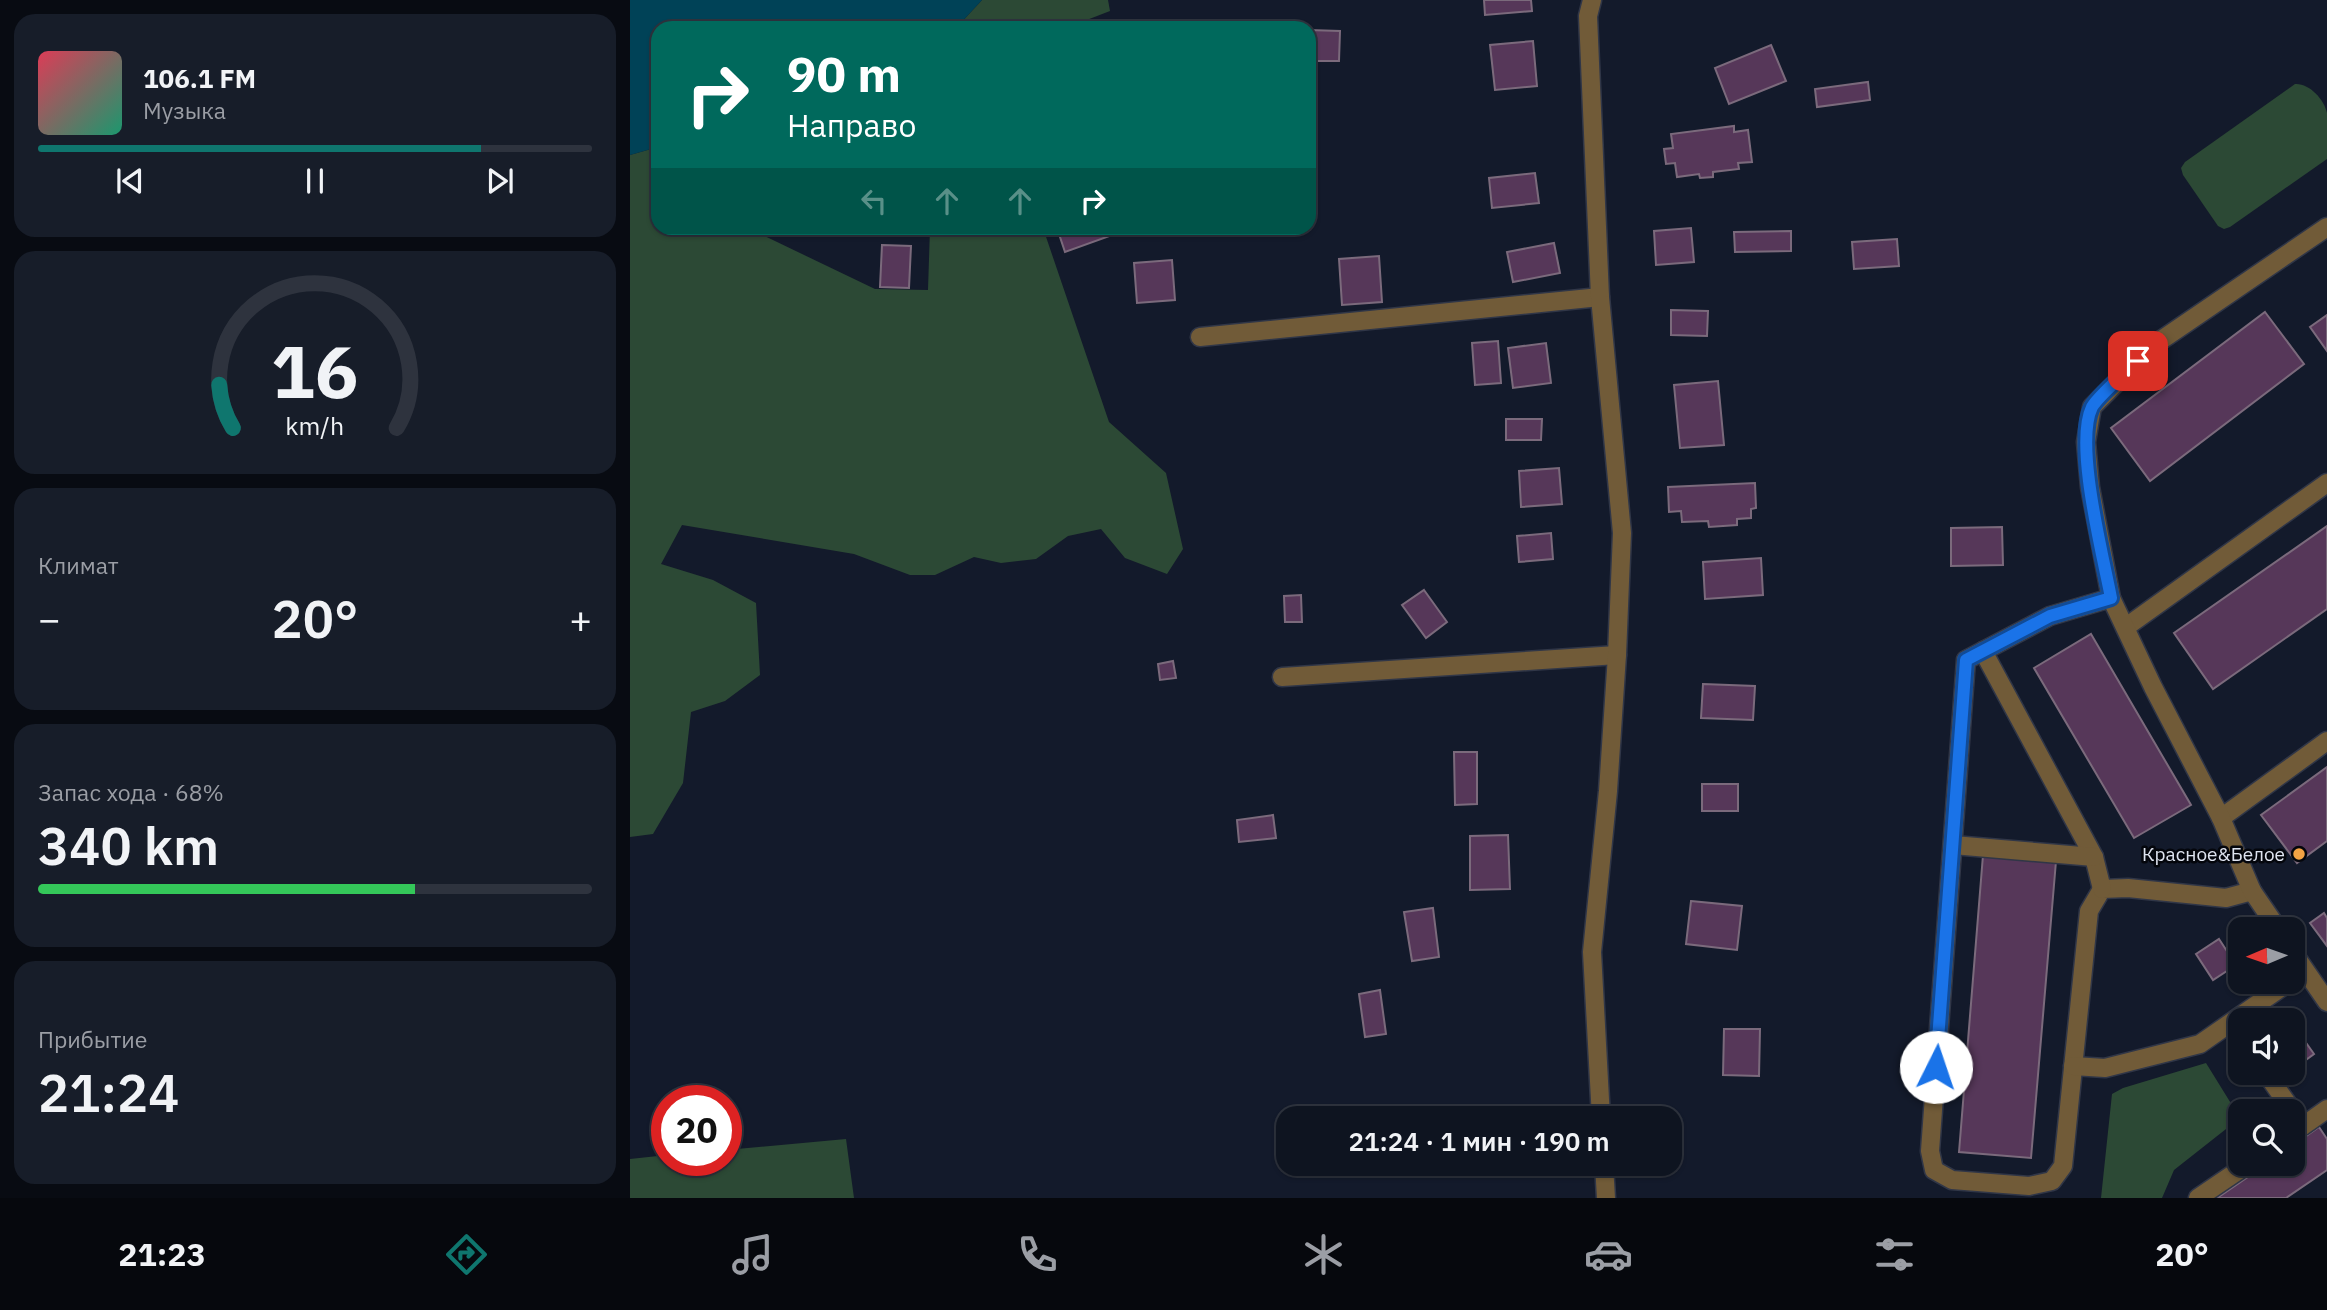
<!DOCTYPE html>
<html lang="ru">
<head>
<meta charset="utf-8">
<style>
  body { margin:0; font-family:"IBM Plex Sans",sans-serif; background:#171d29; color:#f1f3f6; height:100vh; display:flex; flex-direction:column; font-size:26px; white-space:nowrap }
  * { box-sizing:border-box; margin:0 }
  p { font-size:23px; color:#9b9ea5 }
  .icon { flex:none; width:38px; height:38px; fill:none; stroke:currentColor; stroke-width:2; stroke-linecap:round; stroke-linejoin:round }
  .map { position:relative; flex:1; overflow:hidden }
  .drawer { display:flex; flex-direction:column; gap:14px; padding:14px; background:#080b12; width:630px }
  .drawer>* { flex:none }
  .hud { position:absolute; left:21px; top:21px; width:665px; height:214px; border-radius:21px; box-shadow:0 2px 5px #0004,0 0 0 2px #2e333e; background:#00695c; color:#fff; overflow:hidden }
  .needle { width:46px; rotate:268deg }
  .fabs { position:absolute; left:1598px; top:917px; display:grid; gap:14px }
  .fabs a { display:grid; place-items:center; width:77px; height:77px; border-radius:14px; background:#0e1420; box-shadow:0 2px 5px #0004,0 0 0 2px #2e333e; font-size:35px }
  .speed { position:absolute; left:21px; top:1085px; display:flex; gap:14px; font-size:35px; font-weight:700; text-align:center }
  .speed>* { display:grid; place-content:center; width:91px; height:91px; border-radius:50%; background:#0e1420; box-shadow:0 2px 5px #0004,0 0 0 2px #2e333e; line-height:1 }
  .speed .limit { border:10px solid #d22; background:#fff; color:#111 }
  .pin { position:absolute; display:grid; place-items:center; width:60px; height:60px; color:#fff; margin:-30px; border-radius:14px; box-shadow:0 4px 10px #0006 }
  .me { position:absolute; width:77px; margin:-38px; rotate:4deg; stroke-linejoin:round; filter:drop-shadow(0 0 5px #0008) }
  .turn { display:flex; align-items:center; gap:24px; height:147px; padding:0 21px; font-size:32px }
  .turn .icon { width:91px; height:91px; stroke-width:2.5 }
  .turn b { display:block; font-size:49px; line-height:60px }
  .lanes { display:flex; align-items:center; height:66px; padding:0 21px; background:#0003; justify-content:center; gap:35px; direction:ltr }
  .lanes .off { opacity:.35 }
  .big { font-size:52px; font-weight:600; line-height:1.1 }
  .drawer .tile { flex:1; display:flex; flex-direction:column; justify-content:center; gap:10px; min-width:0; padding:0 24px; border-radius:21px; background:#171d29 }
  .drawer .dial { align-items:center; gap:0 }
  .dial svg { height:182px; overflow:visible; fill:none; stroke:#2e333e; stroke-width:7; stroke-linecap:round; text-anchor:middle }
  .dial text { fill:#f1f3f6; stroke:none }
  .song { display:flex; align-items:center; gap:21px }
  .cover { width:84px; height:84px; border-radius:10px; background:linear-gradient(135deg,hsl(350 70% 55%),hsl(160 70% 35%)) }
  .played { height:7px; border-radius:4px; background:linear-gradient(90deg,#0f766e 80%,#2e333e 80%) }
  .keys { display:flex; justify-content:space-around; direction:ltr }
  .heat { display:flex; justify-content:space-between; align-items:center; font-size:38px; direction:ltr }
  .charge { height:10px; border-radius:5px; background:linear-gradient(90deg,#34c759 68%,#2e333e 0) }
  .trip { position:absolute; left:646px; top:1106px; width:406px; height:70px; border-radius:21px; background:#0e1420; box-shadow:0 2px 5px #0004,0 0 0 2px #2e333e; font-weight:600; line-height:70px; text-align:center }
  .dock { display:flex; height:112px; justify-content:space-around; align-items:center; background:#06080d; color:#9b9ea5 }
  .dock .icon { width:49px; height:49px }
  .dock .on { color:#0f766e }
  .dock b { font-size:32px; color:#f1f3f6 }
  main { display:flex; flex:1; min-height:0 }
  .map>svg:first-child { display:block }
  .green { fill:#2c4935 }
  .water { fill:#004257 }
  .building { fill:#563759; stroke:#7b6a7c; stroke-width:2 }
  .lines { fill:none; stroke-linecap:round; stroke-linejoin:round }
  .lane-casing { stroke:#303647; stroke-width:21 }
  .street-casing { stroke:#303647; stroke-width:21 }
  .lane { stroke:#715b38; stroke-width:18 }
  .street { stroke:#715b38; stroke-width:18 }
  .route-casing { stroke:#114b97; stroke-width:18 }
  .route { stroke:#1a73e8; stroke-width:12 }
  .poi-dot { fill:#f4a344; stroke:#04060c; stroke-width:2.5 }
  .labels { text-anchor:middle; dominant-baseline:central; stroke-width:5; stroke-linejoin:round; paint-order:stroke }
  .poi-label { font-size:19px; fill:#dfe4f0; stroke:#04060c; text-anchor:end }
</style>
</head>
<body>
<main>
<section class="drawer">
<div class="tile">
<div class="song"><i class="cover"></i><div><b>106.1 FM</b><p>Музыка</p></div></div>
<div class="played"></div>
<div class="keys"><svg class="icon" aria-label="previous" viewBox="0 0 24 24"><path d="M18 5L8 12l10 7zM5 5v14"/></svg><svg class="icon" aria-label="pause" viewBox="0 0 24 24"><path d="M8 5v14M16 5v14"/></svg><svg class="icon" aria-label="next" viewBox="0 0 24 24"><path d="M6 5l10 7-10 7zM19 5v14"/></svg></div>
</div>
<div class="tile dial"><svg viewBox="0 0 100 80">
<path d="M14 69A42 42 0 1 1 86 69"/>
<path d="M14 69A42 42 0 0 1 8 50" stroke="#0f766e"/>
<text x="50" y="56" font-size="32" font-weight="700">16</text>
<text x="50" y="72" font-size="11">km/h</text>
</svg></div>
<div class="tile"><p>Климат</p>
<div class="heat"><a>−</a><b class="big">20°</b><a>+</a></div>
</div>
<div class="tile"><p>Запас хода · 68%</p><b class="big">340 km</b><div class="charge"></div></div>
<div class="tile"><p>Прибытие</p><b class="big">21:24</b></div>
</section>
<div class="map">
<svg width="1697" height="1198" viewBox="0 0 1697 1198">
  <rect width="100%" height="100%" fill="#131a2b"/>
  <g class="green">
    <polygon points="352,0 478,0 480,11 436,28 326,28"/>
    <path d="M1665 84C1679 83 1694 99 1697 113 1697 127 1697 145 1697 159L1600 227 1594 229 1588 226 1553 175 1551 168 1555 162Z"/>
    <polygon points="28,147 28,228 108,228 109,232 122,230 245,289 298,290 300,228 413,228 479,422 536,473 553,549 537,574 495,558 471,529 438,536 406,559 371,563 344,557 305,575 280,575 224,554 52,525 31,564 83,580 126,603 130,675 95,701 61,712 53,783 23,834 0,837 0,155"/>
    <polygon points="1576,1063 1610,1118 1544,1170 1532,1198 1471,1198 1482,1094 1493,1088"/>
    <polygon points="216,1139 224,1198 0,1198 0,1159 37,1155 37,1160 96,1160 96,1150"/>
  </g>
  <polygon class="water" points="0,0 352,0 326,28 28,28 28,147 0,155"/>
  <g class="building">
    <polygon points="854,0 901,0 902,11 855,15"/>
    <polygon points="679,30 710,31 709,61 679,61"/>
    <polygon points="903,41 907,86 865,90 860,45"/>
    <polygon points="1141,45 1156,81 1099,104 1085,68"/>
    <polygon points="1238,82 1240,100 1187,107 1185,89"/>
    <polygon points="1104,126 1104,132 1118,130 1122,162 1108,163 1109,169 1083,172 1083,177 1070,178 1069,174 1047,177 1045,163 1036,164 1034,149 1043,148 1041,134"/>
    <polygon points="905,173 909,203 862,208 859,178"/>
    <polygon points="166,228 198,228 198,231 166,230"/>
    <polygon points="427,228 486,228 488,233 435,252"/>
    <polygon points="1061,228 1064,262 1026,265 1024,231"/>
    <polygon points="1161,231 1161,251 1105,252 1104,232"/>
    <polygon points="1267,239 1269,266 1224,269 1222,242"/>
    <polygon points="924,243 930,273 883,282 877,252"/>
    <polygon points="252,245 281,246 279,288 250,287"/>
    <polygon points="749,256 752,302 712,305 709,259"/>
    <polygon points="542,260 545,300 507,303 504,263"/>
    <polygon points="1041,310 1078,311 1077,336 1041,335"/>
    <polygon points="1635,312 1674,364 1520,481 1481,428"/>
    <polygon points="1697,315 1697,351 1680,327"/>
    <polygon points="868,341 871,383 845,385 842,343"/>
    <polygon points="916,343 921,383 883,388 878,348"/>
    <polygon points="1088,381 1094,445 1050,448 1044,385"/>
    <polygon points="876,419 912,419 911,440 876,440"/>
    <polygon points="929,468 932,504 891,507 889,471"/>
    <polygon points="1125,483 1126,508 1121,509 1121,518 1107,519 1107,525 1079,527 1078,521 1052,522 1051,511 1039,512 1038,487"/>
    <polygon points="1697,526 1697,609 1583,689 1544,633"/>
    <polygon points="1372,527 1373,565 1321,566 1321,528"/>
    <polygon points="921,533 923,559 889,562 887,536"/>
    <polygon points="1131,558 1133,595 1075,599 1073,562"/>
    <polygon points="794,590 817,622 796,638 772,605"/>
    <polygon points="671,595 672,622 655,622 654,596"/>
    <polygon points="1461,634 1561,805 1504,838 1404,668"/>
    <polygon points="543,661 546,678 530,680 528,664"/>
    <polygon points="1073,684 1125,686 1123,720 1071,718"/>
    <polygon points="824,752 847,752 847,804 825,805"/>
    <polygon points="1697,767 1697,841 1667,863 1631,815"/>
    <rect x="1072" y="784" width="36" height="27"/>
    <polygon points="643,815 646,838 609,842 607,820"/>
    <polygon points="878,835 880,889 840,890 840,836"/>
    <polygon points="1353,855 1426,861 1401,1158 1329,1152"/>
    <polygon points="1061,901 1112,906 1107,950 1056,944"/>
    <polygon points="803,908 809,957 782,961 774,912"/>
    <polygon points="1694,913 1697,918 1697,946 1680,923"/>
    <polygon points="1589,939 1606,965 1583,980 1566,954"/>
    <polygon points="750,990 756,1034 735,1037 729,994"/>
    <polygon points="1094,1029 1130,1029 1129,1076 1093,1075"/>
    <polygon points="1667,1030 1684,1054 1673,1062 1662,1047 1662,1033"/>
    <polygon points="1689,1127 1697,1139 1697,1170 1656,1198 1587,1198 1637,1164 1662,1164 1662,1146"/>
  </g>
  <g class="lines">
    <defs>
      <g id="lane">
        <polyline points="570,337 970,297"/>
        <polyline points="1481,598 1420,616 1336,660 1300,1151 1304,1170 1322,1180 1399,1186 1422,1181 1433,1166 1459,911 1472,889 1498,888 1596,898 1622,891"/>
        <polyline points="1496,627 1697,483"/>
        <polyline points="1353,651 1464,857 1472,889"/>
        <polyline points="652,677 987,655"/>
        <polyline points="1591,818 1697,741"/>
        <polyline points="1323,845 1464,857"/>
        <polyline points="1443,1066 1475,1068 1570,1044 1659,982"/>
        <polyline points="1636,1073 1673,1126 1697,1109"/>
        <polyline points="1568,1198 1618,1164"/>
      </g>
      <g id="street">
        <polyline points="962,0 958,16 970,297 992,533 987,655 978,791 962,952 971,1118"/>
        <polyline points="1648,929 1622,891 1591,818 1523,687 1481,598 1460,487 1456,442 1462,407 1524,345 1697,227"/>
        <polyline points="1662,951 1697,1002"/>
        <polyline points="974,1164 976,1198"/>
      </g>
    </defs>
    <use href="#lane" class="lane-casing"/>
    <use href="#street" class="street-casing"/>
    <use href="#lane" class="lane"/>
    <use href="#street" class="street"/>
  </g>
  <g class="lines">
    <defs>
      <path id="route" d="M1306 1067 1336 660 1420 616 1481 598C1473 555 1444 444 1462 407 1468 396 1497 371 1508 361"/>
    </defs>
    <use href="#route" class="route-casing"/>
    <use href="#route" class="route"/>
  </g>
  <circle class="poi-dot" cx="1669" cy="854" r="7"/>
  <g class="labels">
    <g class="poi-label">
      <text x="1655" y="854">Красное&amp;Белое</text>
    </g>
  </g>
</svg>
<div class="fabs">
<a><svg class="needle" viewBox="-14 -14 28 28"><path d="M0-13l5 13h-10z" fill="#e53935"/><path d="M0 13l5-13h-10z" fill="#9b9ea5"/></svg></a>
<a><svg class="icon" aria-label="sound" viewBox="0 0 24 24"><path d="M4 9h4l5-4v14l-5-4H4zM17 9q2 3 0 6"/></svg></a>
<a><svg class="icon" aria-label="search" viewBox="0 0 24 24"><circle cx="10" cy="10" r="6"/><path d="M15 15l6 6"/></svg></a>
</div>
<div class="speed"><div class="limit">20</div></div>
<div class="pin" style="left:1508px;top:361px;background:#d93025"><svg class="icon" aria-label="arrive" viewBox="0 0 24 24"><path d="M6 21V4h12l-3 4 3 4H6"/></svg></div>
<svg class="me" style="left:1306px;top:1067px" viewBox="-20 -20 40 40"><circle r="19" fill="#fff"/><path d="M0-13L10 11 0 6-10 11z" fill="#1a73e8"/></svg>
<div class="trip">21:24 · 1 мин · 190 m</div>
<div class="hud">
<div class="turn"><svg class="icon" aria-label="right" viewBox="0 0 24 24"><path d="M7 20v-9h11M14 6l5 5-5 5"/></svg><div><b>90 m</b>Направо</div></div>
<div class="lanes"><svg class="icon off" aria-label="left" viewBox="0 0 24 24"><path d="M17 20v-9H6M10 6l-5 5 5 5"/></svg><svg class="icon off" aria-label="ahead" viewBox="0 0 24 24"><path d="M12 20V5M6 11l6-6 6 6"/></svg><svg class="icon off" aria-label="ahead" viewBox="0 0 24 24"><path d="M12 20V5M6 11l6-6 6 6"/></svg><svg class="icon" aria-label="right" viewBox="0 0 24 24"><path d="M7 20v-9h11M14 6l5 5-5 5"/></svg></div>
</div>
</div>
</main>
<nav class="dock">
<b>21:23</b>
<svg class="icon on" aria-label="directions" viewBox="0 0 24 24"><path d="M12 3l9 9-9 9-9-9zM9 14v-3h6M13 9l2 2-2 2"/></svg>
<svg class="icon" aria-label="music" viewBox="0 0 24 24"><path d="M9 18V5l10-2v13"/><circle cx="6" cy="18" r="3"/><circle cx="16" cy="16" r="3"/></svg>
<svg class="icon" aria-label="phone" viewBox="0 0 24 24"><path d="M5 4h4l2 5-3 2q2 4 5 5l2-3 5 2v4C11 20 4 13 5 4z"/></svg>
<svg class="icon" aria-label="climate" viewBox="0 0 24 24"><path d="M12 3v18M4 7l16 10M4 17L20 7"/></svg>
<svg class="icon" aria-label="car" viewBox="0 0 24 24"><path d="M5 17H2v-5l4-1 3-4h7l3 4 3 1v5h-3M9 17h6M6 11h13"/><circle cx="7" cy="17" r="2"/><circle cx="17" cy="17" r="2"/></svg>
<svg class="icon" aria-label="filters" viewBox="0 0 24 24"><path d="M4 7h16M4 17h16"/><circle cx="9" cy="7" r="2"/><circle cx="15" cy="17" r="2"/></svg>
<b>20°</b>
</nav>
</body>
</html>
